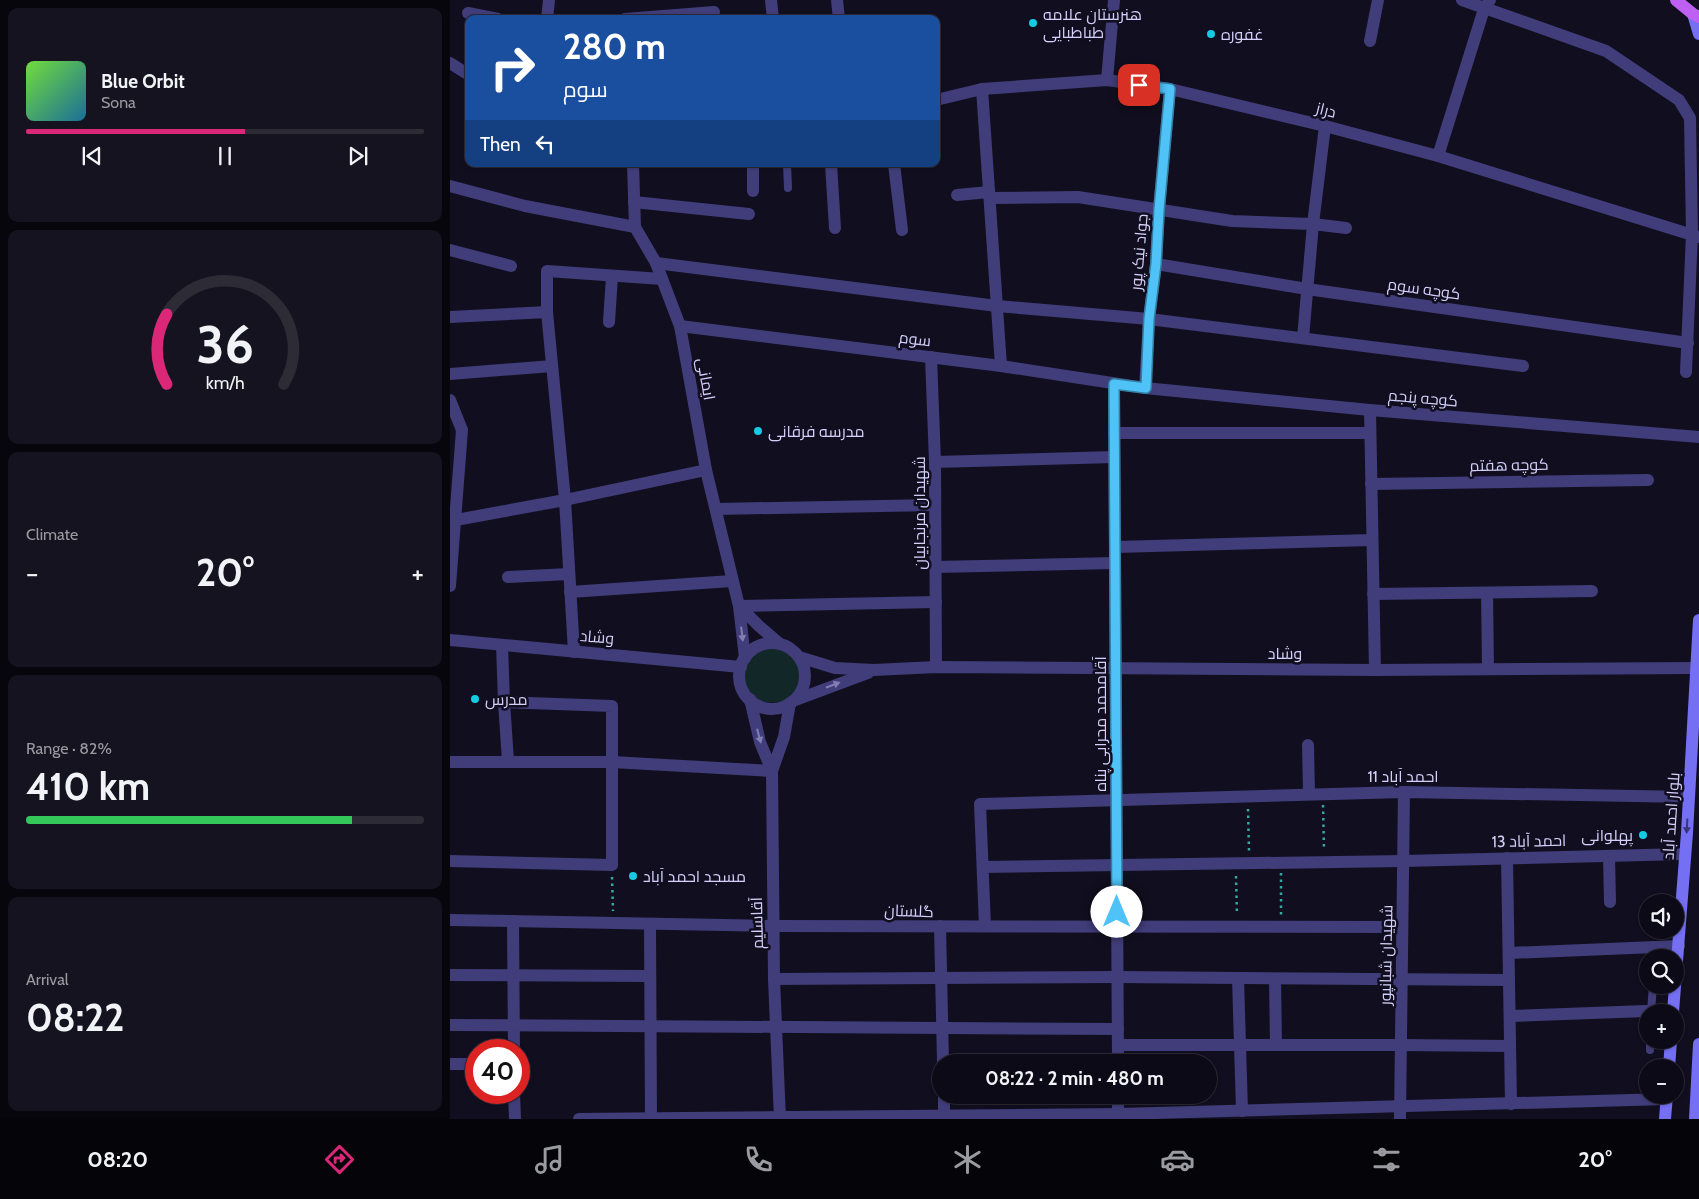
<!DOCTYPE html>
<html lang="en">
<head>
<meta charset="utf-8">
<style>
  body { margin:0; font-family:Cabin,Cairo,sans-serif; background:#161320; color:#f1f3f6; height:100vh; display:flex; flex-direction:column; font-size:19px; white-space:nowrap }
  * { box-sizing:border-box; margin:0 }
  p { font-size:16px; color:#9a9aa1 }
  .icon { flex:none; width:28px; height:28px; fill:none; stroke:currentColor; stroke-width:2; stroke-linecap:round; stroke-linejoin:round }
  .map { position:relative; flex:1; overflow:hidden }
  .sheet { display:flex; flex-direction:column; gap:8px; padding:8px; background:#07060d; width:450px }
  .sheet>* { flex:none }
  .banner { position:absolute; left:15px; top:15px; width:475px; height:152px; border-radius:10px; box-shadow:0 1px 4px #0004,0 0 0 1px #2d2b36; background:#1a4fa0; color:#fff; overflow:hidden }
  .tools { position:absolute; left:1189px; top:894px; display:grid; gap:10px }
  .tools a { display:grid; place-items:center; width:45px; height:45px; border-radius:50%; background:#0d0a17; box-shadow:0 1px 4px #0004,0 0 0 1px #2d2b36; font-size:25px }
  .speed { position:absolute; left:15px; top:1039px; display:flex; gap:10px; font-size:25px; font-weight:700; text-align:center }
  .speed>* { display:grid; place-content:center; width:65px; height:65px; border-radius:50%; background:#0d0a17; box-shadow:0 1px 4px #0004,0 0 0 1px #2d2b36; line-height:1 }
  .speed .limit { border:8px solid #d22; background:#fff; color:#111 }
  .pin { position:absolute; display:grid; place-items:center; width:42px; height:42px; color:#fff; margin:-21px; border-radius:10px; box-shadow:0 2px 8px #0006 }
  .me { position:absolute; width:55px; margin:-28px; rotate:0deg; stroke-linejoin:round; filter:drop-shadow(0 0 4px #0008) }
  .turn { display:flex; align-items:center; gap:18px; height:105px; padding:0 15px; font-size:22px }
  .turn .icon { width:65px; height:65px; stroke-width:2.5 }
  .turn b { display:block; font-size:35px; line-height:42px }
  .then { display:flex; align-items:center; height:48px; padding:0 15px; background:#0003; gap:10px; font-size:19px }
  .big { font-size:38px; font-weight:800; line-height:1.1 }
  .sheet .widget { flex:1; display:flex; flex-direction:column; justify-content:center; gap:8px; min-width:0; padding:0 18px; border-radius:10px; background:#161320 }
  .sheet .dial { align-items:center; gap:0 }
  .dial svg { height:130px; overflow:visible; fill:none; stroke:#2d2b36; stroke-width:7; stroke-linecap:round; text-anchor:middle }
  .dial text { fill:#f1f3f6; stroke:none }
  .song { display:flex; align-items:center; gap:15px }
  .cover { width:60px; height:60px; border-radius:8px; background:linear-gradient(135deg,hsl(100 70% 55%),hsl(200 70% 35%)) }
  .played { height:5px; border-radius:2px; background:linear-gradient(90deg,#db2777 55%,#2d2b36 55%) }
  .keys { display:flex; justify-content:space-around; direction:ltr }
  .heat { display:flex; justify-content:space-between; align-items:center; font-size:28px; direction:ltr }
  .charge { height:8px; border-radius:4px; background:linear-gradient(90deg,#34c759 82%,#2d2b36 0) }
  .trip { position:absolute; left:482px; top:1054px; width:285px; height:50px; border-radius:25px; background:#0d0a17; box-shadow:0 1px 4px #0004,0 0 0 1px #2d2b36; font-weight:800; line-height:50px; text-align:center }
  .menu { display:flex; height:80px; justify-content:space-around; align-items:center; background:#050409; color:#9a9aa1 }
  .menu .icon { width:35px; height:35px }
  .menu .current { color:#db2777 }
  .menu b { font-size:22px; color:#f1f3f6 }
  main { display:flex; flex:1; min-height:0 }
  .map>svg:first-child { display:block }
  .green { fill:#122828 }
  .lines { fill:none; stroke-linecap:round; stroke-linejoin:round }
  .path { stroke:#37a7a2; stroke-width:2.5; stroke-dasharray:2.5 4; stroke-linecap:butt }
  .service { stroke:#403d7a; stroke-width:8 }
  .minor { stroke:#403d7a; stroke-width:12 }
  .tertiary { stroke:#403d7a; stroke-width:12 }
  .secondary { stroke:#746ff3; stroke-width:12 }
  .primary { stroke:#be60f2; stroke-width:12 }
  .oneway { fill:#837fb4 }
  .oneway2 { fill:#393574 }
  .route-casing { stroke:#337fa1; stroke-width:12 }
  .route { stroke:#4fc3f7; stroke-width:9 }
  .poi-dot { fill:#13cce4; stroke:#110e1f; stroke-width:2 }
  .labels { text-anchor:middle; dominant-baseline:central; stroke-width:5; stroke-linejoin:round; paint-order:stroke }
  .poi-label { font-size:16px; fill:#d5d0fb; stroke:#110e1f; text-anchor:start }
  .street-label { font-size:16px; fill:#d5d0fb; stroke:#110e1f }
</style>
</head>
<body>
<main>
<section class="sheet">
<div class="widget">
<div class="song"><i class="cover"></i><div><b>Blue Orbit</b><p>Sona</p></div></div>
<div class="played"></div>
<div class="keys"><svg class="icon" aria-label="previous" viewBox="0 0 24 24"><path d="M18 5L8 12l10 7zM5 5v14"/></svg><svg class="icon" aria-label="pause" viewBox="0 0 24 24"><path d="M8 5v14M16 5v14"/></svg><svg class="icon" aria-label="next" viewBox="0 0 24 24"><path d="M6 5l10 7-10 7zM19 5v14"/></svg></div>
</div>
<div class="widget dial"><svg viewBox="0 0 100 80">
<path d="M14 69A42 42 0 1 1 86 69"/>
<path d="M14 69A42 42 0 0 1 14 26" stroke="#db2777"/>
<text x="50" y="56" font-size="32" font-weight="700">36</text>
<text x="50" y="72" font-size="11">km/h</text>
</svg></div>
<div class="widget"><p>Climate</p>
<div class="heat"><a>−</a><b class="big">20°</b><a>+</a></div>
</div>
<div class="widget"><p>Range · 82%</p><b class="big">410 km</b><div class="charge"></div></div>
<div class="widget"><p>Arrival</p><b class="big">08:22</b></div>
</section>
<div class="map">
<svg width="1249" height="1119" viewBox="0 0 1249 1119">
  <rect width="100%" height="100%" fill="#110e1f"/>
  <path class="green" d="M319 646C337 647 353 660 349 680 348 688 343 695 340 703 328 699 317 706 306 699 282 684 294 652 319 646Z"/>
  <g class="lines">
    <g class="path">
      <polyline points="873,805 874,850"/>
      <polyline points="798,809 799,851"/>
      <polyline points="831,873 831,915"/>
      <polyline points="786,876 787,915"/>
      <polyline points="162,877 163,911"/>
    </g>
    <g class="service">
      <polyline points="337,164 338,188"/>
      <polyline points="1204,958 1205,947"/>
      <polyline points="1201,1012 1203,985"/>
      <polyline points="1200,1050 1200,1040"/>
    </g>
    <g class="minor">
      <polyline points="321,0 323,19"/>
      <polyline points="387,0 389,19"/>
      <polyline points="1012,0 1156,51 1229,100 1240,118 1242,234 1236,372"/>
      <polyline points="18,13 48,19"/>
      <polyline points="97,19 99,0"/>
      <polyline points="175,19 264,12"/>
      <polyline points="920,41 928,0"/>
      <polyline points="657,80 664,0"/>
      <polyline points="532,89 551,366"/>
      <polyline points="486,100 532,89 657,80 720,89 875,126 988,156 1249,237"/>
      <polyline points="988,156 1034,9 1040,0"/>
      <polyline points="303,164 303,191"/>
      <polyline points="381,164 385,228"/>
      <polyline points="444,164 452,230"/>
      <polyline points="0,186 75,206 185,227"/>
      <polyline points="507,195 539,192"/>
      <polyline points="540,198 628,197 782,221 863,224 896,228"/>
      <polyline points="184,202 299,214"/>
      <polyline points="0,250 61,266"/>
      <polyline points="206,263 547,306 699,319 1073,366"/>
      <polyline points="706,264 857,289 1238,343"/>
      <polyline points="0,317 97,312"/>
      <polyline points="159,322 162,276"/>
      <polyline points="230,326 551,366 695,388 920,410 1249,437"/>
      <polyline points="853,338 863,224 875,126"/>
      <polyline points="481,357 485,462 486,667"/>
      <polyline points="0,374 102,366"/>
      <polyline points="695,388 699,319 706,264 709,209 720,89"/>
      <polyline points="0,400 12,430 0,586"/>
      <polyline points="920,410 925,670"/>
      <polyline points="664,433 919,433"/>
      <polyline points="485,462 664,457"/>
      <polyline points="921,484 1198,480"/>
      <polyline points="266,509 485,505"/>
      <polyline points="0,521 115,500 256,470"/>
      <polyline points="665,547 922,540"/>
      <polyline points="485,567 665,563"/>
      <polyline points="58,577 119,574"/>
      <polyline points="120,592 282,581"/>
      <polyline points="1037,593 1038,669"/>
      <polyline points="923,594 1142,591"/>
      <polyline points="289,606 486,602"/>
      <polyline points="124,652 115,500 97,312 97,271 212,279"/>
      <polyline points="300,699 310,742 322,771"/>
      <polyline points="54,702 58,761"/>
      <polyline points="858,745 859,794"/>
      <polyline points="0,762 162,762 322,771"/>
      <polyline points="322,771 334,737 340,703"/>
      <polyline points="1159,856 1160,902"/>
      <polyline points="1057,858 1061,1104"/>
      <polyline points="0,861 162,865 162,706 54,702 52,645"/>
      <polyline points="533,867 953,861 1235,854"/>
      <polyline points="0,920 323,926 952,927"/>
      <polyline points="63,921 64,1050"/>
      <polyline points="200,924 201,1119"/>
      <polyline points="490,926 493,1062"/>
      <polyline points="535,926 530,804 954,792 1239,797"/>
      <polyline points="1059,953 1229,946"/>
      <polyline points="0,975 200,976"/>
      <polyline points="788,978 792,1111"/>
      <polyline points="324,979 667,977 1059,980"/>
      <polyline points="825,979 826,1045"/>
      <polyline points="1060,1016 1223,1010"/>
      <polyline points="0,1025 668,1029"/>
      <polyline points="668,1045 951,1045 1060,1046"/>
      <polyline points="0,1064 26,1064"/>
      <polyline points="64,1092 65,1119"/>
      <polyline points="494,1095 494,1119"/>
      <polyline points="129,1119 668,1114 1217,1099"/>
      <polyline points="950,1119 954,792"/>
    </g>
    <g class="tertiary">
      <polyline points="0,63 19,75"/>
      <polyline points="183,164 185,227 206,263 230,326 256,470 289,606"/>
      <polyline points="664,384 668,1062"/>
      <polyline points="0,640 291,667"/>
      <circle cx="322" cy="676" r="33"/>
      <polyline points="349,657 385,668 424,670 486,667 925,670 1246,668"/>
      <polyline points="295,658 289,606 309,626 330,644"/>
      <polyline points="343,701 418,673"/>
      <polyline points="322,771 324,979 330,1119"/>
      <polyline points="668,1095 668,1119"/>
    </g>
    <g class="secondary">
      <polyline points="1243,14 1249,34"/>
      <polyline points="1223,1012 1237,833 1249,620"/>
      <polyline points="1219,1068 1221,1040"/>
      <polyline points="1215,1119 1217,1095"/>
      <polyline points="1245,1119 1249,1044"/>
    </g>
    <polyline class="primary" points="1226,0 1243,14 1249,17"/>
  </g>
  <defs><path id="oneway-solid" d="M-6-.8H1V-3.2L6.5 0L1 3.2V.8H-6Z" transform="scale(1.25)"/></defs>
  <g class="oneway">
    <use href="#oneway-solid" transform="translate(292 634) rotate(83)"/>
    <use href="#oneway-solid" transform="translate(383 685) rotate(-21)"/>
    <use href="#oneway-solid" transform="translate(309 736) rotate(75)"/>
  </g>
  <use class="oneway2" href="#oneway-solid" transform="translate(1237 826) rotate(93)"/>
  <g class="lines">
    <defs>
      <polyline id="route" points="667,912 664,384 696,388 699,319 706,264 709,210 720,89 689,85"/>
    </defs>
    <use href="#route" class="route-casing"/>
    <use href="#route" class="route"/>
  </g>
  <g class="poi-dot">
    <circle cx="583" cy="23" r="5"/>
    <circle cx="761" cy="34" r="5"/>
    <circle cx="308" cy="431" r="5"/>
    <circle cx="25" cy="699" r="5"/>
    <circle cx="1193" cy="835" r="5"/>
    <circle cx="183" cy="876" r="5"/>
  </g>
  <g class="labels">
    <g class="poi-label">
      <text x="593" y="14">هنرستان علامه<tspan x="593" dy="18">طباطبایی</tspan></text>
      <text x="771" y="34">غفوره</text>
      <text x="318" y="431">مدرسه فرقانی</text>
      <text x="35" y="699">مدرس</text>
      <text x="1183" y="835" text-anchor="end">پهلوانی</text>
      <text x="193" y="876">مسجد احمد آباد</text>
    </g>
    <g class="street-label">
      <text transform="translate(876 110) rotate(14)">دراز</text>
      <text transform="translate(689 252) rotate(-85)">جواد نیک پور</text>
      <text transform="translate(974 289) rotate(8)">کوچه سوم</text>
      <text transform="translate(465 339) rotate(7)">سوم</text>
      <text transform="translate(256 379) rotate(80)">ایمانی</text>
      <text transform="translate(973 398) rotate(5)">کوچه پنجم</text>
      <text transform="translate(1059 465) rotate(-1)">کوچه هفتم</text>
      <text transform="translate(469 513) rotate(-90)">شهیدان مرنجابیان</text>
      <text transform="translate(147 637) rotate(5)">وشاد</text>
      <text x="835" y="653">وشاد</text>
      <text transform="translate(650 724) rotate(-90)">آقامحمد محرابی پناه</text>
      <text x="953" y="776">احمد آباد 11</text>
      <text transform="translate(1221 816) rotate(-86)">بلوار احمد آباد</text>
      <text transform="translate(1079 841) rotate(-1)">احمد آباد 13</text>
      <text transform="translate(459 911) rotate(2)">گلستان</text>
      <text transform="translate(307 923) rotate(-91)">آقاسلیم</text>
      <text transform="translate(936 955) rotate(-89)">شهیدان شبانپور</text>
    </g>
  </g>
</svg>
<div class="tools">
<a><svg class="icon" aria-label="sound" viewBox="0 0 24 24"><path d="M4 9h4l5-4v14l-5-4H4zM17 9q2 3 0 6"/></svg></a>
<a><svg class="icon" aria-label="search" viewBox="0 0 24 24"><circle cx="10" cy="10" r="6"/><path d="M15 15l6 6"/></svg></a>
<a>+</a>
<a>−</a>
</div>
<div class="speed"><div class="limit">40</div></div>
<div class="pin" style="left:689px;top:85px;background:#d93025"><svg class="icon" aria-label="arrive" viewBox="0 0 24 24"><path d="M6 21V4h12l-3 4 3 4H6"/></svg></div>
<svg class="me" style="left:667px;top:912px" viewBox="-20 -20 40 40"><circle r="19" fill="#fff"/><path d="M0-13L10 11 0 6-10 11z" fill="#4fc3f7"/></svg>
<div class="trip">08:22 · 2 min · 480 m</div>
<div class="banner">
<div class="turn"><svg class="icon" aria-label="right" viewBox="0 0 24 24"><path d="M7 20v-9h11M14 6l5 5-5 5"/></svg><div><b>280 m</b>سوم</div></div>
<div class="then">Then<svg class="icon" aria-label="left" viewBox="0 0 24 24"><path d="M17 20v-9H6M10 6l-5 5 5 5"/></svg></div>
</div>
</div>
</main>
<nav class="menu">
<b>08:20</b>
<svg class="icon current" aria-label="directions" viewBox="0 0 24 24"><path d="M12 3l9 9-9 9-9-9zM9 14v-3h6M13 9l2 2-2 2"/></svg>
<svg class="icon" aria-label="music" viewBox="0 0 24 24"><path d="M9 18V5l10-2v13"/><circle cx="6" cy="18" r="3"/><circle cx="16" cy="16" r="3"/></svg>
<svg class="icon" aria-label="phone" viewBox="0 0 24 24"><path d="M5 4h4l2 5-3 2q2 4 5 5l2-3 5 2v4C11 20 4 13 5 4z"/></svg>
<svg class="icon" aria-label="climate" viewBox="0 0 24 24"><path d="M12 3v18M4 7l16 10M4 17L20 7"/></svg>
<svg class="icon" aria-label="car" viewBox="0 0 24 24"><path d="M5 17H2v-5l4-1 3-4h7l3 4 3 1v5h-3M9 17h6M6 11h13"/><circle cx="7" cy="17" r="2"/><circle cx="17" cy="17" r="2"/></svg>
<svg class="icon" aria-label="filters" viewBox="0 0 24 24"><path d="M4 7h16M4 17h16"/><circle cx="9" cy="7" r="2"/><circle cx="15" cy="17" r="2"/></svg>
<b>20°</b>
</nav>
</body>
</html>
